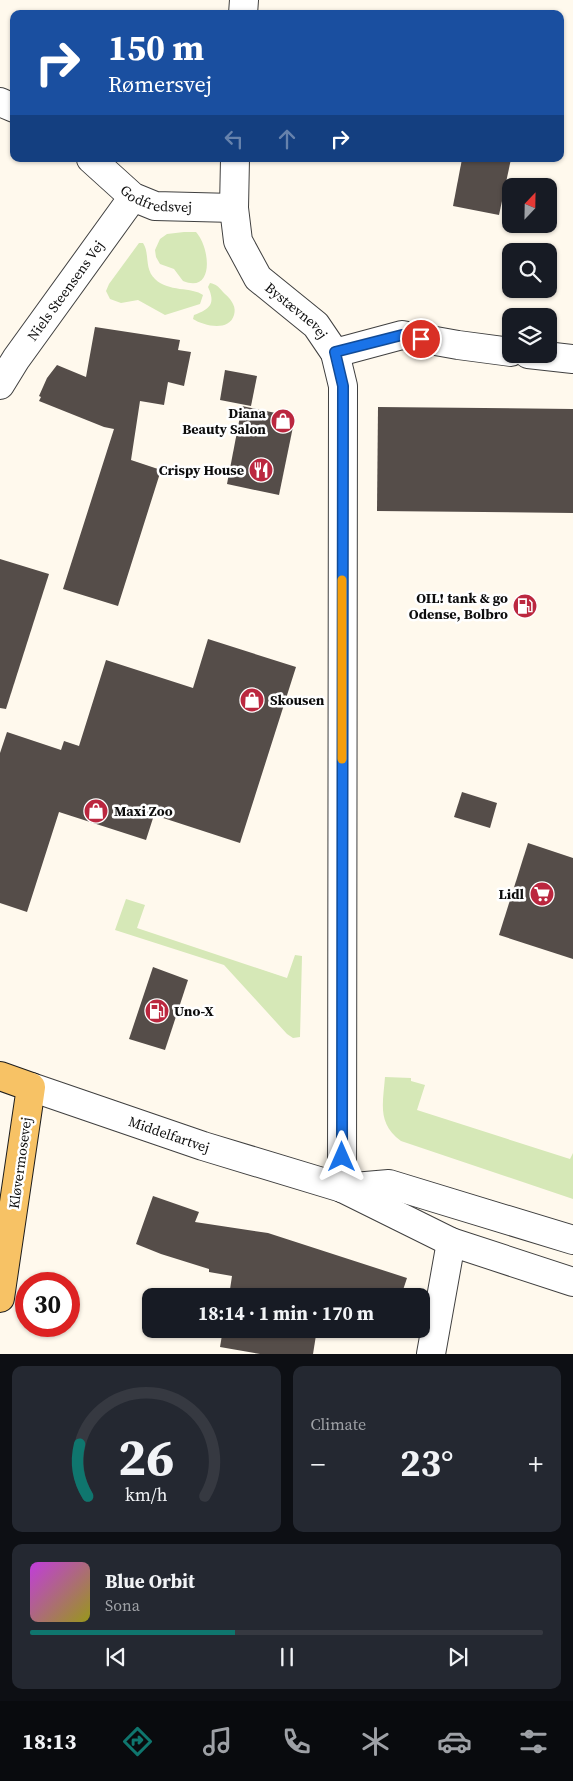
<!DOCTYPE html>
<html lang="en">
<head>
<meta charset="utf-8">
<style>
  body { margin:0; font-family:"Source Serif 4",serif; background:#242831; color:#f1f3f6; height:100vh; display:flex; flex-direction:column; font-size:19px; white-space:nowrap }
  * { box-sizing:border-box; margin:0 }
  p { font-size:16px; color:#9ea1a6 }
  .icon { flex:none; width:28px; height:28px; fill:none; stroke:currentColor; stroke-width:2; stroke-linecap:round; stroke-linejoin:round }
  .map { position:relative; height:1354px; overflow:hidden }
  .details { display:flex; flex-direction:column; gap:12px; padding:12px; background:#0d0f14; flex:1 }
  .details>* { flex:none }
  .hud { position:absolute; left:10px; top:10px; width:554px; height:152px; border-radius:10px; box-shadow:0 1px 4px #0004; background:#1a4fa0; color:#fff; overflow:hidden }
  .needle { width:32px; rotate:22deg }
  .tools { position:absolute; left:502px; top:178px; display:grid; gap:10px }
  .tools a { display:grid; place-items:center; width:55px; height:55px; border-radius:10px; background:#171b24; box-shadow:0 1px 4px #0004; font-size:25px }
  .speed { position:absolute; left:15px; top:1272px; display:flex; gap:10px; font-size:25px; font-weight:700; text-align:center }
  .speed>* { display:grid; place-content:center; width:65px; height:65px; border-radius:50%; background:#171b24; box-shadow:0 1px 4px #0004; line-height:1 }
  .speed .limit { border:8px solid #d22; background:#fff; color:#111 }
  .pin { position:absolute; display:grid; place-items:center; width:42px; height:42px; color:#fff; margin:-21px; border:2px solid #fff; border-radius:50%; box-shadow:0 1px 5px #0007 }
  .me { position:absolute; width:55px; margin:-28px; rotate:0deg; stroke-linejoin:round; filter:drop-shadow(0 0 4px #0008) }
  .turn { display:flex; align-items:center; gap:18px; height:105px; padding:0 15px; font-size:22px }
  .turn .icon { width:65px; height:65px; stroke-width:2.5 }
  .turn b { display:block; font-size:35px; line-height:42px }
  .lanes { display:flex; align-items:center; height:48px; padding:0 15px; background:#0003; justify-content:center; gap:25px; direction:ltr }
  .lanes .off { opacity:.35 }
  .big { font-size:38px; font-weight:700; line-height:1.1 }
  .details .card { flex:1; display:flex; flex-direction:column; justify-content:center; gap:8px; min-width:0; padding:0 18px; border-radius:10px; background:#242831 }
  .details .dial { align-items:center; gap:0 }
  .dial svg { height:130px; overflow:visible; fill:none; stroke:#363941; stroke-width:7; stroke-linecap:round; text-anchor:middle }
  .dial text { fill:#f1f3f6; stroke:none }
  .song { display:flex; align-items:center; gap:15px }
  .cover { width:60px; height:60px; border-radius:8px; background:linear-gradient(135deg,hsl(290 70% 55%),hsl(60 70% 35%)) }
  .played { height:5px; border-radius:2px; background:linear-gradient(90deg,#0f766e 40%,#363941 40%) }
  .keys { display:flex; justify-content:space-around; direction:ltr }
  .heat { display:flex; justify-content:space-between; align-items:center; font-size:28px; direction:ltr }
  .details .tiles { flex:1; display:grid; gap:12px; grid-template-columns:1fr 1fr }
  .card:last-child { grid-column:span 2 }
  .trip { position:absolute; left:142px; top:1288px; width:288px; height:50px; border-radius:10px; background:#171b24; box-shadow:0 1px 4px #0004; font-weight:700; line-height:50px; text-align:center }
  .tab-bar { display:flex; height:80px; justify-content:space-around; align-items:center; background:#090b0e; color:#9ea1a6 }
  .tab-bar .icon { width:35px; height:35px }
  .tab-bar .current { color:#0f766e }
  .tab-bar b { font-size:22px; color:#f1f3f6 }
  .map>svg:first-child { display:block }
  .green { fill:#d6e8b7 }
  .building { fill:#554d49 }
  .lines { fill:none; stroke-linecap:round; stroke-linejoin:round }
  .minor-casing { stroke:#404040; stroke-width:30 }
  .major-casing { stroke:#1e1e1e; stroke-width:30 }
  .minor { stroke:#fff; stroke-width:28 }
  .major { stroke:#f7c265; stroke-width:28 }
  .route-casing { stroke:#114b97; stroke-width:12 }
  .route { stroke:#1a73e8; stroke-width:9 }
  .slow { stroke:#f59e0b; stroke-width:9 }
  .labels { text-anchor:middle; dominant-baseline:central; stroke-width:5; stroke-linejoin:round; paint-order:stroke }
  .street-label { font-size:14px; fill:#0d0d0d; stroke:#fff }
  .poi-label { font-size:14px; font-weight:bold; fill:#0d0d0d; stroke:#fff; text-anchor:end }
</style>
</head>
<body>
<div class="map">
<svg width="573" height="1354" viewBox="0 0 573 1354">
  <rect width="100%" height="100%" fill="#fff9ed"/>
  <g class="green">
    <path d="M184 232H196C210 247 215 294 183 281L174 269 160 264 156 257 155 250 160 239 167 234Z"/>
    <path d="M139 243H143C150 253 144 269 155 279 167 292 193 287 203 295L200 304 165 315 138 300 121 303 110 299 106 291 109 284Z"/>
    <path d="M210 283C216 284 219 287 223 292 226 295 231 299 233 304 235 308 235 311 234 315 229 332 204 326 193 319L194 315C210 309 216 304 208 287Z"/>
    <polygon points="126,899 145,905 137,928 287,978 295,955 302,956 300,1037 293,1038 287,1034 224,965 115,930"/>
    <path d="M385 1077 411 1078V1081L425 1085 417 1110 570 1159 573 1153V1199L401 1141C377 1123 383 1104 385 1077Z"/>
  </g>
  <g class="building">
    <polygon points="462,159 511,159 499,215 453,206"/>
    <polygon points="95,327 180,340 178,350 191,352 184,386 168,382 164,405 140,401 131,460 161,470 118,606 63,589 114,429 104,427 39,401 41,397 39,396 47,378 57,365 86,377"/>
    <polygon points="225,370 257,376 251,406 220,400"/>
    <polygon points="242,406 295,417 279,495 227,484"/>
    <polygon points="378,407 573,409 573,513 377,511"/>
    <polygon points="0,559 49,574 6,709 0,708"/>
    <polygon points="208,639 296,667 240,843 154,815 146,840 59,812 27,912 0,903 0,753 7,732 61,750 64,741 79,746 106,660 193,688"/>
    <polygon points="462,792 497,803 490,828 454,817"/>
    <polygon points="528,843 573,858 573,959 499,935"/>
    <polygon points="153,967 188,980 165,1050 129,1039"/>
    <polygon points="153,1196 199,1212 195,1222 268,1233 407,1278 401,1296 229,1296 232,1276 209,1272 209,1269 161,1254 136,1244"/>
    <polygon points="223,1329 317,1329 313,1354 260,1354 220,1347"/>
  </g>
  <g class="lines">
    <defs>
      <g id="minor">
        <polyline points="243,14 244,0"/>
        <polyline points="0,102 14,108"/>
        <path id="s1" d="M91 159 133 197 155 206 234 208"/>
        <path id="s2" d="M235 159 234 208 238 241 258 278 316 325 335 353 343 386 342 1188"/>
        <polyline points="335,353 402,335 458,345 511,352"/>
        <polyline points="528,354 573,359"/>
        <path id="s3" d="M0 385 16 359 133 197"/>
        <path id="s4" d="M31 1087 203 1146 342 1188 451 1242 573 1282"/>
        <polyline points="342,1188 389,1184 573,1240"/>
        <polyline points="431,1354 451,1242"/>
      </g>
      <polyline id="major" points="0,1076 31,1087 0,1298"/>
    </defs>
    <use href="#minor" class="minor-casing"/>
    <use href="#major" class="major-casing"/>
    <use href="#minor" class="minor"/>
    <use href="#major" class="major"/>
  </g>
  <g class="lines">
    <defs>
      <polyline id="route" points="342,1157 343,386 335,352 402,335 421,339"/>
    </defs>
    <use href="#route" class="route-casing"/>
    <use href="#route" class="route"/>
    <polyline class="slow" points="342,759 342,580"/>
  </g>
  <defs>
    <symbol id="shop-disc" viewBox="-11 -11 22 22"><circle r="9.5" fill="#bb273f" stroke="#fff"/><path d="M-5-2.5h2.3a2.7 3.5 0 0 1 5.4 0H5L5.5 6h-11ZM-1.5-2.5h3a1.5 2.3 0 0 0-3 0Z" fill="#fff"/></symbol>
    <symbol id="restaurant-disc" viewBox="-11 -11 22 22"><circle r="9.5" fill="#bb273f" stroke="#fff"/><path d="M-5-6h1v4h1v-4h1v4h1v-4h1v5L-1.5 .5V6h-2V.5L-5-1ZM5-6V6H3V1.5H1.5Q1.5-4 5-6Z" fill="#fff"/></symbol>
    <symbol id="fuel-disc" viewBox="-11 -11 22 22"><circle r="9.5" fill="#bb273f" stroke="#fff"/><path d="M-5.5-6h7V0h2V4h1.3V-2.5L3-4.5l.8-.8L6-3V5H2.5V1h-1V6h-7ZM-4.2-4.7v3.2H.2V-4.7Z" fill="#fff"/></symbol>
    <symbol id="supermarket-disc" viewBox="-11 -11 22 22"><circle r="9.5" fill="#bb273f" stroke="#fff"/><path d="M-6-5.5h2.5l.6 2H6L4.5 2H-2.5L-4.4-4H-6ZM-1.5 3.2a1.3 1.3 0 1 0 .1 0ZM3 3.2a1.3 1.3 0 1 0 .1 0Z" fill="#fff"/></symbol>
  </defs>
  <g fill-rule="evenodd">
    <use href="#shop-disc" x="269" y="407" width="28" height="28"/>
    <use href="#restaurant-disc" x="247" y="456" width="28" height="28"/>
    <use href="#fuel-disc" x="511" y="592" width="28" height="28"/>
    <use href="#shop-disc" x="238" y="686" width="28" height="28"/>
    <use href="#shop-disc" x="82" y="797" width="28" height="28"/>
    <use href="#supermarket-disc" x="528" y="880" width="28" height="28"/>
    <use href="#fuel-disc" x="143" y="997" width="28" height="28"/>
  </g>
  <g class="labels">
    <g class="street-label">
      <text stroke="none"><textPath href="#s1" startOffset="80">Godfredsvej</textPath></text>
      <text stroke="none"><textPath href="#s3" startOffset="115">Niels Steensens Vej</textPath></text>
      <text stroke="none"><textPath href="#s2" startOffset="175">Bystævnevej</textPath></text>
      <text stroke="none"><textPath href="#s4" startOffset="146">Middelfartvej</textPath></text>
      <text transform="translate(20 1163) rotate(-82)">Kløvermosevej</text>
    </g>
    <g class="poi-label">
      <text x="266" y="413">Diana<tspan x="266" dy="16">Beauty Salon</tspan></text>
      <text x="244" y="470">Crispy House</text>
      <text x="508" y="598">OIL! tank &amp; go<tspan x="508" dy="16">Odense, Bolbro</tspan></text>
      <text x="270" y="700" text-anchor="start">Skousen</text>
      <text x="114" y="811" text-anchor="start">Maxi Zoo</text>
      <text x="524" y="894">Lidl</text>
      <text x="174" y="1011" text-anchor="start">Uno-X</text>
    </g>
  </g>
</svg>
<div class="tools">
<a><svg class="needle" viewBox="-14 -14 28 28"><path d="M0-13l5 13h-10z" fill="#e53935"/><path d="M0 13l5-13h-10z" fill="#9ea1a6"/></svg></a>
<a><svg class="icon" aria-label="search" viewBox="0 0 24 24"><circle cx="10" cy="10" r="6"/><path d="M15 15l6 6"/></svg></a>
<a><svg class="icon" aria-label="layers" viewBox="0 0 24 24"><path d="M12 4l9 5-9 5-9-5zM3 14l9 5 9-5"/></svg></a>
</div>
<div class="speed"><div class="limit">30</div></div>
<div class="pin" style="left:421px;top:339px;background:#d93025"><svg class="icon" aria-label="arrive" viewBox="0 0 24 24"><path d="M6 21V4h12l-3 4 3 4H6"/></svg></div>
<svg class="me" style="left:342px;top:1157px" viewBox="-20 -20 40 40"><path d="M0-17L14 15 0 8-14 15z" fill="#1a73e8" stroke="#fff" stroke-width="4"/></svg>
<div class="trip">18:14 · 1 min · 170 m</div>
<div class="hud">
<div class="turn"><svg class="icon" aria-label="right" viewBox="0 0 24 24"><path d="M7 20v-9h11M14 6l5 5-5 5"/></svg><div><b>150 m</b>Rømersvej</div></div>
<div class="lanes"><svg class="icon off" aria-label="left" viewBox="0 0 24 24"><path d="M17 20v-9H6M10 6l-5 5 5 5"/></svg><svg class="icon off" aria-label="ahead" viewBox="0 0 24 24"><path d="M12 20V5M6 11l6-6 6 6"/></svg><svg class="icon" aria-label="right" viewBox="0 0 24 24"><path d="M7 20v-9h11M14 6l5 5-5 5"/></svg></div>
</div>
</div>
<section class="details">
<div class="tiles">
<div class="card dial"><svg viewBox="0 0 100 80">
<path d="M14 69A42 42 0 1 1 86 69"/>
<path d="M14 69A42 42 0 0 1 9 37" stroke="#0f766e"/>
<text x="50" y="56" font-size="32" font-weight="700">26</text>
<text x="50" y="72" font-size="11">km/h</text>
</svg></div>
<div class="card"><p>Climate</p>
<div class="heat"><a>−</a><b class="big">23°</b><a>+</a></div>
</div>
<div class="card">
<div class="song"><i class="cover"></i><div><b>Blue Orbit</b><p>Sona</p></div></div>
<div class="played"></div>
<div class="keys"><svg class="icon" aria-label="previous" viewBox="0 0 24 24"><path d="M18 5L8 12l10 7zM5 5v14"/></svg><svg class="icon" aria-label="pause" viewBox="0 0 24 24"><path d="M8 5v14M16 5v14"/></svg><svg class="icon" aria-label="next" viewBox="0 0 24 24"><path d="M6 5l10 7-10 7zM19 5v14"/></svg></div>
</div>
</div>
</section>
<nav class="tab-bar">
<b>18:13</b>
<svg class="icon current" aria-label="directions" viewBox="0 0 24 24"><path d="M12 3l9 9-9 9-9-9zM9 14v-3h6M13 9l2 2-2 2"/></svg>
<svg class="icon" aria-label="music" viewBox="0 0 24 24"><path d="M9 18V5l10-2v13"/><circle cx="6" cy="18" r="3"/><circle cx="16" cy="16" r="3"/></svg>
<svg class="icon" aria-label="phone" viewBox="0 0 24 24"><path d="M5 4h4l2 5-3 2q2 4 5 5l2-3 5 2v4C11 20 4 13 5 4z"/></svg>
<svg class="icon" aria-label="climate" viewBox="0 0 24 24"><path d="M12 3v18M4 7l16 10M4 17L20 7"/></svg>
<svg class="icon" aria-label="car" viewBox="0 0 24 24"><path d="M5 17H2v-5l4-1 3-4h7l3 4 3 1v5h-3M9 17h6M6 11h13"/><circle cx="7" cy="17" r="2"/><circle cx="17" cy="17" r="2"/></svg>
<svg class="icon" aria-label="filters" viewBox="0 0 24 24"><path d="M4 7h16M4 17h16"/><circle cx="9" cy="7" r="2"/><circle cx="15" cy="17" r="2"/></svg>
</nav>
</body>
</html>
